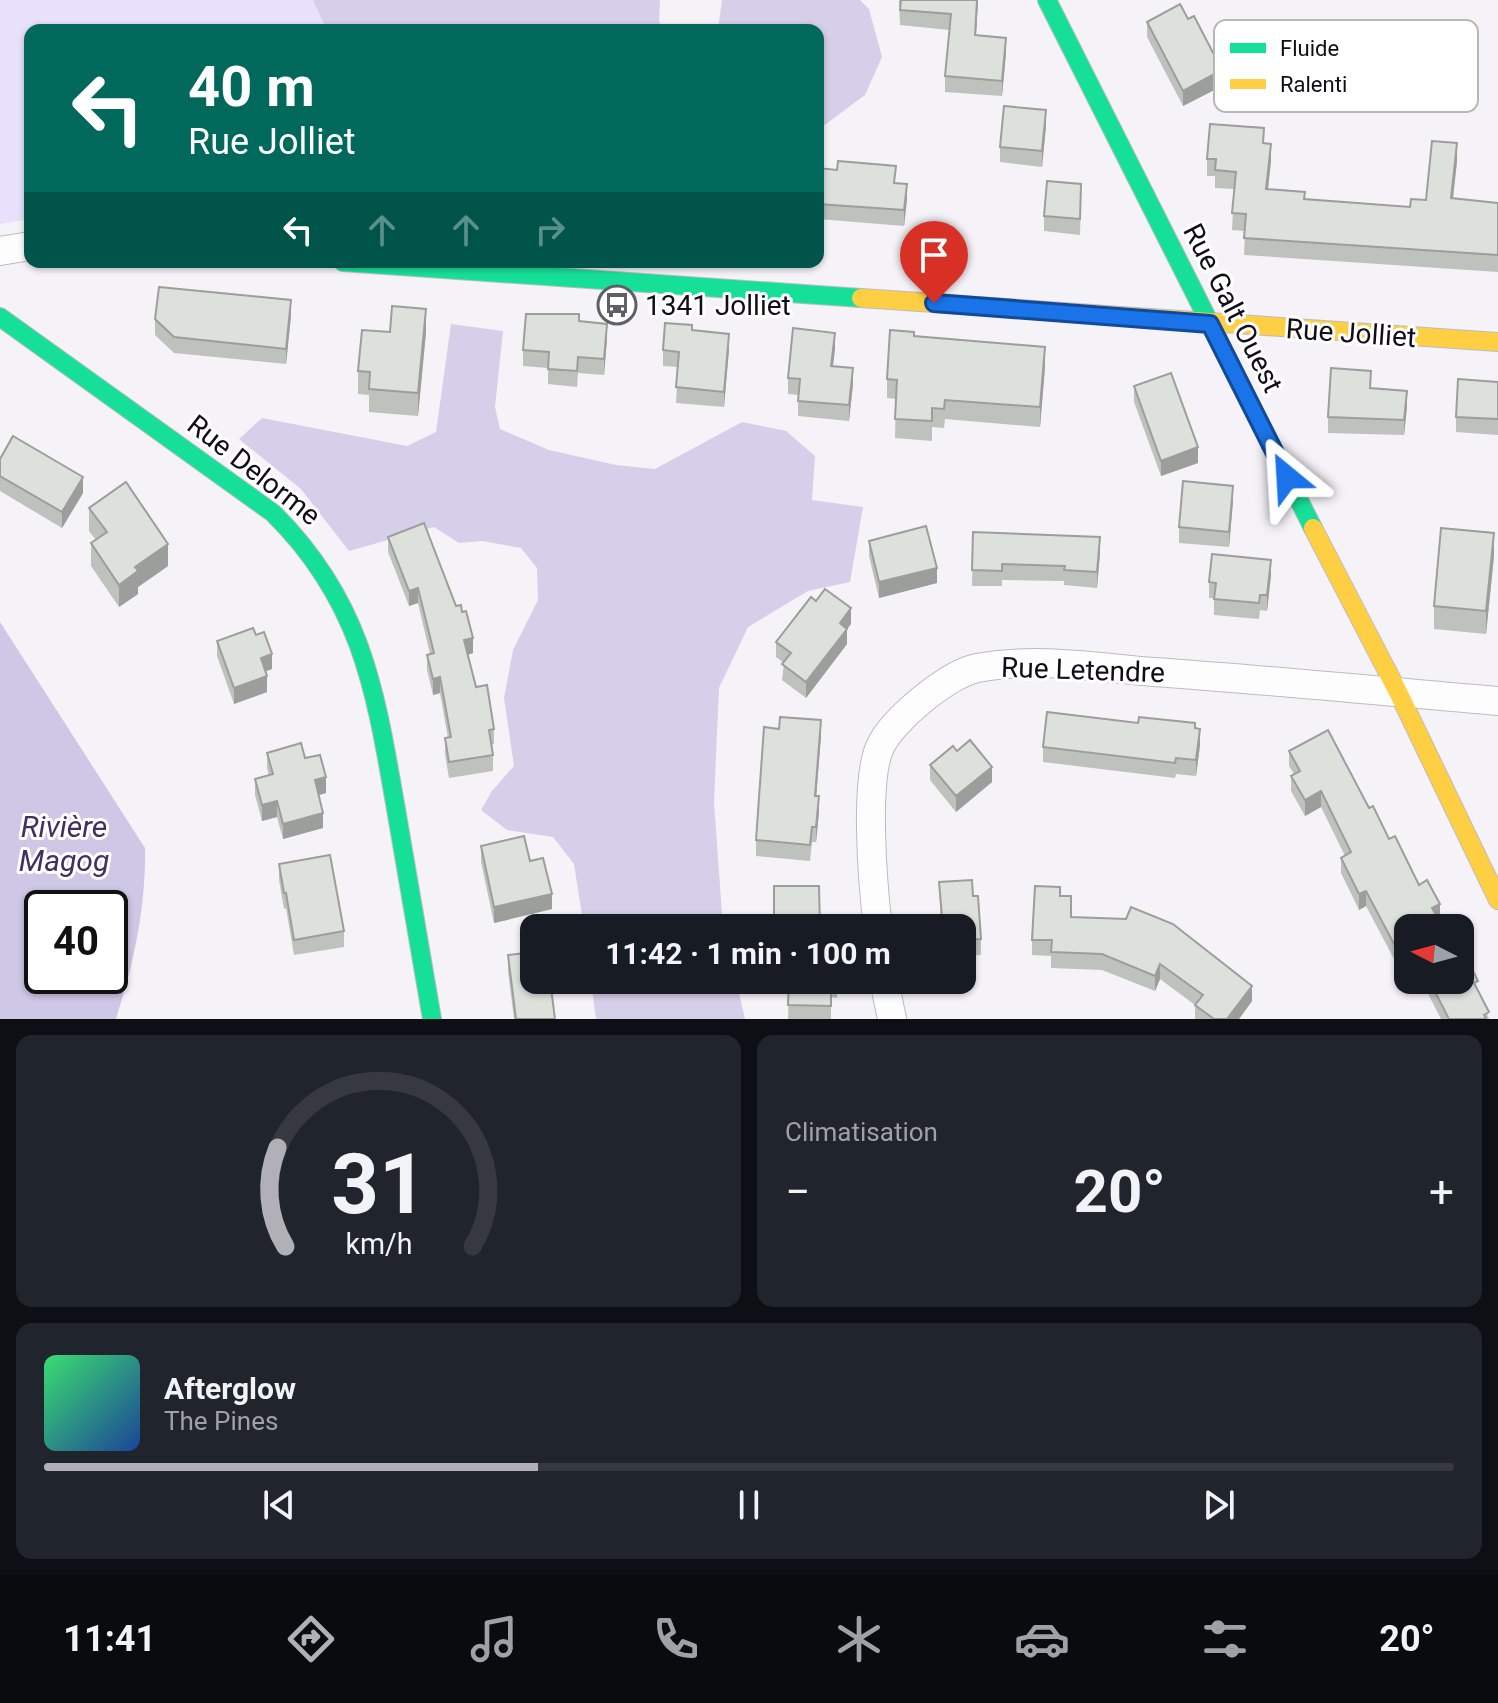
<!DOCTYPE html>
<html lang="fr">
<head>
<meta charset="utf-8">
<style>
  body { margin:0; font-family:Roboto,sans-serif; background:#20242c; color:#f1f3f6; height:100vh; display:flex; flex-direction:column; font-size:30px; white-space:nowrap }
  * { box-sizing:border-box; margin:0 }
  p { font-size:26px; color:#9ea1a6 }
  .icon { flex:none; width:44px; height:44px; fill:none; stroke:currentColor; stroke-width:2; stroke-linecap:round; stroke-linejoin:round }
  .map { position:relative; height:1019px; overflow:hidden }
  .panel { display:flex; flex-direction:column; gap:16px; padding:16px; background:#0d0f14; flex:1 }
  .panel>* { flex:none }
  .hud { position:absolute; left:24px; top:24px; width:800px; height:244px; border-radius:16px; box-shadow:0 2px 6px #0004; background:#00695c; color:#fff; overflow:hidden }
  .needle { width:52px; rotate:276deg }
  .fabs { position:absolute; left:1394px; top:914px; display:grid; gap:16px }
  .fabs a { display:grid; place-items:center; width:80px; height:80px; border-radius:16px; background:#171b24; box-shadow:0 2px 6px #0004; font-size:40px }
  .speed { position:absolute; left:24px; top:890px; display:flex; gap:16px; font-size:40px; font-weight:700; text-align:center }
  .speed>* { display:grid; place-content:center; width:104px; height:104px; border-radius:50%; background:#171b24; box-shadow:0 2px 6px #0004; line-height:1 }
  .speed .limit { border:4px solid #111; border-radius:12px; background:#fff; color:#111 }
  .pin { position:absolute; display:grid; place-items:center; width:68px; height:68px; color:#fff; margin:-82px -34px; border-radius:50% 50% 50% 0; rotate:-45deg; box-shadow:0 0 8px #0007 }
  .pin .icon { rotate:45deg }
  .me { position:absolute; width:88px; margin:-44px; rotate:333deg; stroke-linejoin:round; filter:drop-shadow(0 0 6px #0008) }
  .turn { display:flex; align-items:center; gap:28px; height:168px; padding:0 32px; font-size:36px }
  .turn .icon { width:104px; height:104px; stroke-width:2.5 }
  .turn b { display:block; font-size:56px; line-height:68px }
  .lanes { display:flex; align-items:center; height:76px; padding:0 32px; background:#0003; justify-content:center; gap:40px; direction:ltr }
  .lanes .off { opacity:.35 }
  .big { font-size:60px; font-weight:700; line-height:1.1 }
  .panel .tile { flex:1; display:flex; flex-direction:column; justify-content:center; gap:12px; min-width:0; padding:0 28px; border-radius:16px; background:#20242c }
  .panel .dial { align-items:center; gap:0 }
  .dial svg { height:208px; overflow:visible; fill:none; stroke:#363941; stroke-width:7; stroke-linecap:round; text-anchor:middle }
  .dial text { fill:#f1f3f6; stroke:none }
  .song { display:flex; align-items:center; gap:24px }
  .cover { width:96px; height:96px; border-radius:12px; background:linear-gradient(135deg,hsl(140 70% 55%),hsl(220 70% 35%)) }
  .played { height:8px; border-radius:4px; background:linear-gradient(90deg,#b0b0b6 35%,#363941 35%) }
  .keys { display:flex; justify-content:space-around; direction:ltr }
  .heat { display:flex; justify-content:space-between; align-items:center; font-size:44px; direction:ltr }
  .panel .tiles { flex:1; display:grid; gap:16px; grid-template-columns:1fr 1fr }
  .tile:last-child { grid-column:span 2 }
  .trip { position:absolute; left:520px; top:914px; width:456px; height:80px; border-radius:16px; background:#171b24; box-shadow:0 2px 6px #0004; font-weight:700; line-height:80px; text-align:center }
  .menu { display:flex; height:128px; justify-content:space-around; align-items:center; background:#090b0e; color:#9ea1a6 }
  .menu .icon { width:56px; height:56px }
  .menu .current { color:#b0b0b6 }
  .menu b { font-size:36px; color:#f1f3f6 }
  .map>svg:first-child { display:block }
  .green { fill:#e8e1fc }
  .forest { fill:#d5cfe9 }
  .water { fill:#cec7e6; fill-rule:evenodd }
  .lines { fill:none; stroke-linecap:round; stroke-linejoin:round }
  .street-casing { stroke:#bdbac3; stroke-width:30 }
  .fast-casing { stroke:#bdbac3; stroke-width:20 }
  .slow-casing { stroke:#bdbac3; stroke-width:20 }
  .street { stroke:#fefdfe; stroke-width:28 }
  .fast { stroke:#16e098; stroke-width:18 }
  .slow { stroke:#ffcf43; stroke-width:18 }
  .wall { fill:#bec2bd }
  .shaded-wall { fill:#9b9e9a }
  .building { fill:#dde1dc; stroke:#9b9e9a; stroke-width:2 }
  .route-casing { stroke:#114b97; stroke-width:20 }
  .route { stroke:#1a73e8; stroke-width:14 }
  .labels { text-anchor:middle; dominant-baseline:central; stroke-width:6; stroke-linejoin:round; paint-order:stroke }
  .poi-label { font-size:28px; fill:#100d19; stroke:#fff; text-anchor:start }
  .street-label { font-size:28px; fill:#100d19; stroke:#fff }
  .water-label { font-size:30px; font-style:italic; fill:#3f2f64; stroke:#fff }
  .key { fill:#fff; stroke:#b7b6ba; stroke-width:2 }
  .key-label { font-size:22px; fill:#100d19 }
</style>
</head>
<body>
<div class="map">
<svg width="1498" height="1019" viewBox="0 0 1498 1019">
  <rect width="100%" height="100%" fill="#f5f3f8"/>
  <polygon class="green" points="0,0 378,0 387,30 30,30 30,219 0,224"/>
  <g class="forest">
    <polygon points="313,0 660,0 659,20 662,30 327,30"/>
    <polygon points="722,0 860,0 869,9 882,57 865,95 818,130 818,30 718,30"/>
    <polygon points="451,324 503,331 495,407 500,429 549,450 616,465 655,469 742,422 786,431 815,456 812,500 863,507 850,582 808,591 748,627 719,688 714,802 723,928 584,928 574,864 553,837 507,830 481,810 492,791 514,766 504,698 513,650 538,600 537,568 521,548 482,541 459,543 434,527 349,551 301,489 239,439 262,418 407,446 436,432"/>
    <polygon points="591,980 736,980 745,1019 596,1019"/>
  </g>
  <path class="water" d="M0 622 145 848C146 907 134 963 116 1019H0ZM42 908H110V976H42Z"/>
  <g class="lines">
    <defs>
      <g id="street">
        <polyline points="0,251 30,246"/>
        <path d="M878 928C873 887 864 782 880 747 892 720 948 674 977 668 1034 657 1095 667 1153 672 1268 680 1383 691 1498 701"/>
        <polyline points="884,980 892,1019"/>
      </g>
      <g id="fast">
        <polyline points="1047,0 1313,528"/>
        <polyline points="343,262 861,298"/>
        <path d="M0 317 273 513C364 603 376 695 397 815 409 883 420 951 432 1019"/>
      </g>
      <g id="slow">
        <polyline points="861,298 1498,342"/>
        <polyline points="1313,528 1398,692 1498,900"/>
      </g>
    </defs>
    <use href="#street" class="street-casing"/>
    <use href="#fast" class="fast-casing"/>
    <use href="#slow" class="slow-casing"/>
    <use href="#street" class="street"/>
    <use href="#fast" class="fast"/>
    <use href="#slow" class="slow"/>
  </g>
  <g class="wall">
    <polygon points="899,0 978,0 976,35 1006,53 1002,96 945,92 945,76 949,30 900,25"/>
    <polygon points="1147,22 1222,86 1183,106 1147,37"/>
    <polygon points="1046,126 1042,167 1000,162 1000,147"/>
    <polygon points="1264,143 1271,161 1268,189 1305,199 1410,207 1426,200 1457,161 1453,198 1498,203 1498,272 1244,255 1245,231 1232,230 1234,189 1215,188 1215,176 1207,176 1207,159"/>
    <polygon points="818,168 896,183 907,199 904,226 818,219"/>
    <polygon points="1081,200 1080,235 1044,231 1044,216"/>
    <polygon points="291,316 286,364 174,353 155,335 155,319"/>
    <polygon points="579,321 607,339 604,375 578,373 577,387 548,384 548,368 523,366 523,350"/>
    <polygon points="692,330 729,349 724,407 676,403 678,367 663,366 663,350"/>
    <polygon points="390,332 426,332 418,416 369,412 369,395 358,394 358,371"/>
    <polygon points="914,336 1045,367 1040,427 945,419 944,428 932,427 932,441 895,438 896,399 887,398 887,379"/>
    <polygon points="835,349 833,366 853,384 849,421 798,416 798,395 788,394 788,378"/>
    <polygon points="1498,382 1498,435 1456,432 1456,417"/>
    <polygon points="1134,386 1198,463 1161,476 1134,402"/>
    <polygon points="1407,407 1404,435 1328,433 1328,417"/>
    <polygon points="0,459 83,493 62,528 0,491"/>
    <polygon points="1233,501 1229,547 1179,543 1179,527"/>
    <polygon points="89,508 168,566 138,587 138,594 119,607 91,566 91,543 96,540 89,531"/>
    <polygon points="973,532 1100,553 1097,588 1064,585 1064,581 1002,580 1002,586 972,586"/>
    <polygon points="388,537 473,653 467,655 476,687 494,729 494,744 491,745 493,755 493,771 449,778 445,754 445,738 448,738 440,693 433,695 427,670 427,655 430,654 418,603 409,606 388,552"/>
    <polygon points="869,541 937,583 879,598 869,556"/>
    <polygon points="1494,556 1486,634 1434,629 1434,606"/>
    <polygon points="1271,575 1267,611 1260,610 1259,619 1214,615 1214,598 1209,598 1209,582"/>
    <polygon points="851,624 847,629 847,644 806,698 782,680 784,663 776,657 776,642"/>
    <polygon points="217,641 272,669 266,671 267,692 234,704 217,656"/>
    <polygon points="1138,723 1195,728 1200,745 1196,776 1176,774 1175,778 1043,762 1043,747"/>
    <polygon points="821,736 816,796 819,812 816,842 812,842 810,861 756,856 756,840"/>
    <polygon points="957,751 992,782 956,812 930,780 930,765"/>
    <polygon points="1289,751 1369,808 1440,920 1408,928 1408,954 1407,952 1394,959 1366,906 1359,910 1341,873 1341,858 1345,856 1321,807 1305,816 1291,791 1291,776 1294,774 1289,766"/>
    <polygon points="267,753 305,758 326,793 319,795 323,828 283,839 277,817 262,821 255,795 255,779 269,776 267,768"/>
    <polygon points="481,846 530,861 552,909 494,923 481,862"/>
    <polygon points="279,864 344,931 344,947 294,955 286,908 284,909 279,880"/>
    <polygon points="939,882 973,896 981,939 981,955 962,956 962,928 941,928"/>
    <polygon points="1060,896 1071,917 1252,1001 1239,1019 1195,1019 1195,1005 1160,979 1155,991 1102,970 1051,968 1051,956 1032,955 1032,940"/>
    <polygon points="508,955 555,1019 514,1019 508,971"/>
    <polygon points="789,980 838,980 837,998 831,997 831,1019 788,1019"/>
    <polygon points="1421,980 1460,980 1478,990 1489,1019 1441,1019"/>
  </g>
  <g class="shaded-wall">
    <polygon points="977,0 978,0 975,51 975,35"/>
    <polygon points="1006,38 1006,53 1002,96 1002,81"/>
    <polygon points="1222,70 1222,86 1183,106 1183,91"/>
    <polygon points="1046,110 1046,126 1042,167 1042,151"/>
    <polygon points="1457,143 1457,161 1451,216 1451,198"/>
    <polygon points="1271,144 1271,161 1266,206 1266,189"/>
    <polygon points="907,184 907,199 904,226 904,210"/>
    <polygon points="291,300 291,316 286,364 286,349"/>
    <polygon points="426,309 426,332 418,416 418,393"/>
    <polygon points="607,324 607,339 604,375 604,359"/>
    <polygon points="835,333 835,349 831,381 831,366"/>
    <polygon points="729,334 729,349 724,407 724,392"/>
    <polygon points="1045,347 1045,367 1040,427 1040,407"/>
    <polygon points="853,368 853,384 849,421 849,405"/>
    <polygon points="1407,391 1407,407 1404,435 1404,420"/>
    <polygon points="1198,447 1198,463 1161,476 1161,461"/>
    <polygon points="83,477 83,493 62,528 62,512"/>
    <polygon points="1233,486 1233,501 1229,547 1229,532"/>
    <polygon points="1494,533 1494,556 1486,634 1486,611"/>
    <polygon points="1100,537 1100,553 1097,588 1097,572"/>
    <polygon points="168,544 168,566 138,587 138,594 119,607 119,585 135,567"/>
    <polygon points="1271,560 1271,575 1267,611 1267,595"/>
    <polygon points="937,568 937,583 879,598 879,582"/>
    <polygon points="418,588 418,603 409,606 409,591"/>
    <polygon points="851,608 851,624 847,629 847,644 806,698 806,682 840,623"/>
    <polygon points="473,638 473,653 464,656 464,640"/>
    <polygon points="272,654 272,669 261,673 261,658"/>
    <polygon points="267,676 267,692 234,704 234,688"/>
    <polygon points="440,677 440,693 433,695 433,679"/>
    <polygon points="821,720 821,736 815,812 815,796"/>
    <polygon points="1200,729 1200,745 1196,776 1196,760"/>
    <polygon points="992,767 992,782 956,812 956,796"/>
    <polygon points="326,777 326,793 315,796 315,780"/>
    <polygon points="1321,791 1321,807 1305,816 1305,800"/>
    <polygon points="819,796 819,812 816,842 816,827"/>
    <polygon points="277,801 277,817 262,821 262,805"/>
    <polygon points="323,813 323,828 283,839 283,824"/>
    <polygon points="1366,891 1366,906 1359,910 1359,894"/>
    <polygon points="552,894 552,909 494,923 494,907"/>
    <polygon points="1440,904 1440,920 1432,924 1432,908"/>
    <polygon points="1407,937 1407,952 1394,959 1394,944"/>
    <polygon points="1160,964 1160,979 1155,991 1155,976"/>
    <polygon points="1252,986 1252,1001 1239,1019 1227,1019"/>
  </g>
  <g class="building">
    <polygon points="901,0 977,0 975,35 1006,38 1002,81 945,76 951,14 900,10"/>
    <polygon points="1180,4 1188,19 1194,16 1222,70 1183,91 1147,22"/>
    <polygon points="1004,106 1046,110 1042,151 1000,147"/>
    <polygon points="1210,124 1264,128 1263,143 1271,144 1266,189 1305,192 1304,199 1410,207 1411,199 1426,200 1432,141 1457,143 1451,198 1498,203 1498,255 1244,238 1246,214 1232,213 1236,172 1215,170 1216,159 1207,159"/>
    <polygon points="838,161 896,166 894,183 907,184 904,210 818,204 818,168 837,170"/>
    <polygon points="1047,181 1081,184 1080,219 1044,216"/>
    <polygon points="159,287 291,300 286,349 174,337 155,319"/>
    <polygon points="392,306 426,309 418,393 369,389 370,372 358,371 362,330 390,332"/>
    <polygon points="526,314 579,314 579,321 607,324 604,359 578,357 577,371 548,369 549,352 523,350"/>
    <polygon points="665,323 692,325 692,330 729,334 724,392 676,387 679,352 663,350"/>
    <polygon points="793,328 835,333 831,366 853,368 849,405 798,401 800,379 788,378"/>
    <polygon points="890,330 914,332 914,336 1045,347 1040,407 945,400 944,409 932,408 932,421 895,419 897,380 887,379"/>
    <polygon points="1331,368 1371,371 1370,388 1407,391 1404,420 1328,417"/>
    <polygon points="1171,373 1198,447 1161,461 1134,386"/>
    <polygon points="1458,379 1498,382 1498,419 1456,417"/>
    <polygon points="13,436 83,477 62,512 0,476 0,459"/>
    <polygon points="1183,481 1233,486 1229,532 1179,527"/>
    <polygon points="126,482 168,544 135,567 138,571 119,585 91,543 107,532 89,508"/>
    <polygon points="424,523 456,606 461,605 462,612 466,611 473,638 464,640 476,687 487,685 494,729 489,730 493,755 449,762 445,738 451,737 440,677 433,679 427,655 434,653 418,588 409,591 388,537"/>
    <polygon points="926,526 937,568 879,582 869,541"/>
    <polygon points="1441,528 1494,533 1486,611 1434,606"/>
    <polygon points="973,532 1100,537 1097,572 1064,570 1065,566 1002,564 1002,571 972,570"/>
    <polygon points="1212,554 1271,560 1267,595 1260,595 1259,603 1214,599 1216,583 1209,582"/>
    <polygon points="825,589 851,608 840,623 847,629 806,682 782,664 791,653 776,642 811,597 816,601"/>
    <polygon points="253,628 256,635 264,632 272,654 261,658 267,676 234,688 217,641"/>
    <polygon points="1047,712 1138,723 1139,717 1195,723 1195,728 1200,729 1196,760 1176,758 1175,763 1043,747"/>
    <polygon points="780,717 821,720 815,796 819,796 816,827 812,827 810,845 756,840 764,727 779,729"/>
    <polygon points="1328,730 1369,808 1373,806 1389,839 1395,836 1419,885 1427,880 1440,904 1432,908 1443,928 1408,928 1408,938 1407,937 1394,944 1366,891 1359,894 1341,858 1351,852 1321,791 1305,800 1291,776 1300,771 1289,751"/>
    <polygon points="970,740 992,767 956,796 930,765 953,746 957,751"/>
    <polygon points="301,743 305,758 320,755 326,777 315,780 323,813 283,824 277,801 262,805 255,779 273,774 267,753"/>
    <polygon points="524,836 530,861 543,858 552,894 494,907 481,846"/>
    <polygon points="330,855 344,931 294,940 286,893 284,893 279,864"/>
    <polygon points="972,880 973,896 978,896 981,939 962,940 962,928 943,928 939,882"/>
    <polygon points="774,886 819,886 820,928 774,928"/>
    <polygon points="1035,886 1060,887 1060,896 1071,896 1071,917 1126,919 1131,907 1173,924 1252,986 1227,1019 1214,1019 1195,1005 1203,995 1160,964 1155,976 1102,954 1051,952 1052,940 1032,940"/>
    <polygon points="1462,949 1478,981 1474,983 1489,1012 1484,1015 1486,1019 1449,1019 1429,980 1460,980 1460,950"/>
    <polygon points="534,952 534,980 550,980 555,1019 516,1019 508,955"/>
    <polygon points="789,980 837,980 837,982 831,982 831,1006 788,1005"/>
  </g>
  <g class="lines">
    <defs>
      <polyline id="route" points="934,303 1210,324 1287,477"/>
    </defs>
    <use href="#route" class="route-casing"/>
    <use href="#route" class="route"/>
  </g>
  <defs>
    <symbol id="bus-ring" viewBox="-11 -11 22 22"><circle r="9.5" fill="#fff" stroke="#605e67" stroke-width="1.5"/><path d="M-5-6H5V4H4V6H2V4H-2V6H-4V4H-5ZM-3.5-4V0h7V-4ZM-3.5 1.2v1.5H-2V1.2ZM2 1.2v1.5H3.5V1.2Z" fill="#605e67"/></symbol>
  </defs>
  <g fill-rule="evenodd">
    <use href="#bus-ring" x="595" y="283" width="44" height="44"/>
  </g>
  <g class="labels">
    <g class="poi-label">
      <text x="645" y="305">1341 Jolliet</text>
    </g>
    <g class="street-label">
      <text transform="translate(1233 308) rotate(63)">Rue Galt Ouest</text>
      <text transform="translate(1351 333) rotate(4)">Rue Jolliet</text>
      <text transform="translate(254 470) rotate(38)">Rue Delorme</text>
      <text transform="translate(1083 670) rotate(2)">Rue Letendre</text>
    </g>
    <g class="water-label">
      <text x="64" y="826">Rivière<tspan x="64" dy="34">Magog</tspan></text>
    </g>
  </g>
  <rect x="1214" y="20" width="264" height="92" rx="12" class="key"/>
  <rect x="1230" y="43" width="36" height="10" fill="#16e098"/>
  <rect x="1230" y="79" width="36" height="10" fill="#ffcf43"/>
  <g class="key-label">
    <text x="1280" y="56">Fluide</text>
    <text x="1280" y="92">Ralenti</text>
  </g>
</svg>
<div class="fabs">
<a><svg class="needle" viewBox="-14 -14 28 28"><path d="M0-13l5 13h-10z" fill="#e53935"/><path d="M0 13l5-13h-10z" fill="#9ea1a6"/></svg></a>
</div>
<div class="speed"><div class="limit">40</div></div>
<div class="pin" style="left:934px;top:303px;background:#d93025"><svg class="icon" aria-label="arrive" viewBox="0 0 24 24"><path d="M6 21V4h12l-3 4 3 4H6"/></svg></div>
<svg class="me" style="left:1287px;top:477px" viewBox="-20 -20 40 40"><path d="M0-17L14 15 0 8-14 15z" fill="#1a73e8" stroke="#fff" stroke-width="4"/></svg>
<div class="trip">11:42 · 1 min · 100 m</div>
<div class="hud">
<div class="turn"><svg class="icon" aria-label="left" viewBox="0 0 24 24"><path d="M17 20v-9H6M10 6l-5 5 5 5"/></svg><div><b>40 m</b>Rue Jolliet</div></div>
<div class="lanes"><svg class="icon" aria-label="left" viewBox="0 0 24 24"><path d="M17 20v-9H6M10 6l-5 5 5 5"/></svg><svg class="icon off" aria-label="ahead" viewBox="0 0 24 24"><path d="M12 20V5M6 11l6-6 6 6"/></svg><svg class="icon off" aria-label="ahead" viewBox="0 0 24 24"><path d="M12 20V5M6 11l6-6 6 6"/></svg><svg class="icon off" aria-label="right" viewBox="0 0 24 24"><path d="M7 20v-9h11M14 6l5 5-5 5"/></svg></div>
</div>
</div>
<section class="panel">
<div class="tiles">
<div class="tile dial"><svg viewBox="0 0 100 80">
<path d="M14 69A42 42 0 1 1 86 69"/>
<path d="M14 69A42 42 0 0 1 11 31" stroke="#b0b0b6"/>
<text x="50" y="56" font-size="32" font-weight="700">31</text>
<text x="50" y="72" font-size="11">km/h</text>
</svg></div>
<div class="tile"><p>Climatisation</p>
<div class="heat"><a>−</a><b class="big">20°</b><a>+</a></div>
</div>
<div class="tile">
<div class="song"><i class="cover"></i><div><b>Afterglow</b><p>The Pines</p></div></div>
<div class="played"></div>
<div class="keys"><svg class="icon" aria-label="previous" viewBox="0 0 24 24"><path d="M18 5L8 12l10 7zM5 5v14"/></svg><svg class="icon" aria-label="pause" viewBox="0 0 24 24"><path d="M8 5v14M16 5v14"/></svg><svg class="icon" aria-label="next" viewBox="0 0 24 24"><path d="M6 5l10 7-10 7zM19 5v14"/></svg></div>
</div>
</div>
</section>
<nav class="menu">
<b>11:41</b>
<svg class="icon current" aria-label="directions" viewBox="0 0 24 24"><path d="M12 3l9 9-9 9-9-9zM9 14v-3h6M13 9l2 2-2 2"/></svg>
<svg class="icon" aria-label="music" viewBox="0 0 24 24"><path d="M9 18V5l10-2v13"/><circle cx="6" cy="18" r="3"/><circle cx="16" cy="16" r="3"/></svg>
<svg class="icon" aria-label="phone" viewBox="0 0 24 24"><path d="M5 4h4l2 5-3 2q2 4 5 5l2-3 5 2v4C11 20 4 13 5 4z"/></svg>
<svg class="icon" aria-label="climate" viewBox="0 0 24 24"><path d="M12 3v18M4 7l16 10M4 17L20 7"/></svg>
<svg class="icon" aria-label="car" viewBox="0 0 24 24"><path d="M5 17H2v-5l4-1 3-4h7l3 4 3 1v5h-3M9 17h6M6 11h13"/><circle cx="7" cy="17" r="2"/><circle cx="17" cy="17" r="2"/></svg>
<svg class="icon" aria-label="filters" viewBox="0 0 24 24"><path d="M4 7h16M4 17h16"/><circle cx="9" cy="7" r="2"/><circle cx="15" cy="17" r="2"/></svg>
<b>20°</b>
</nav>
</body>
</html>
